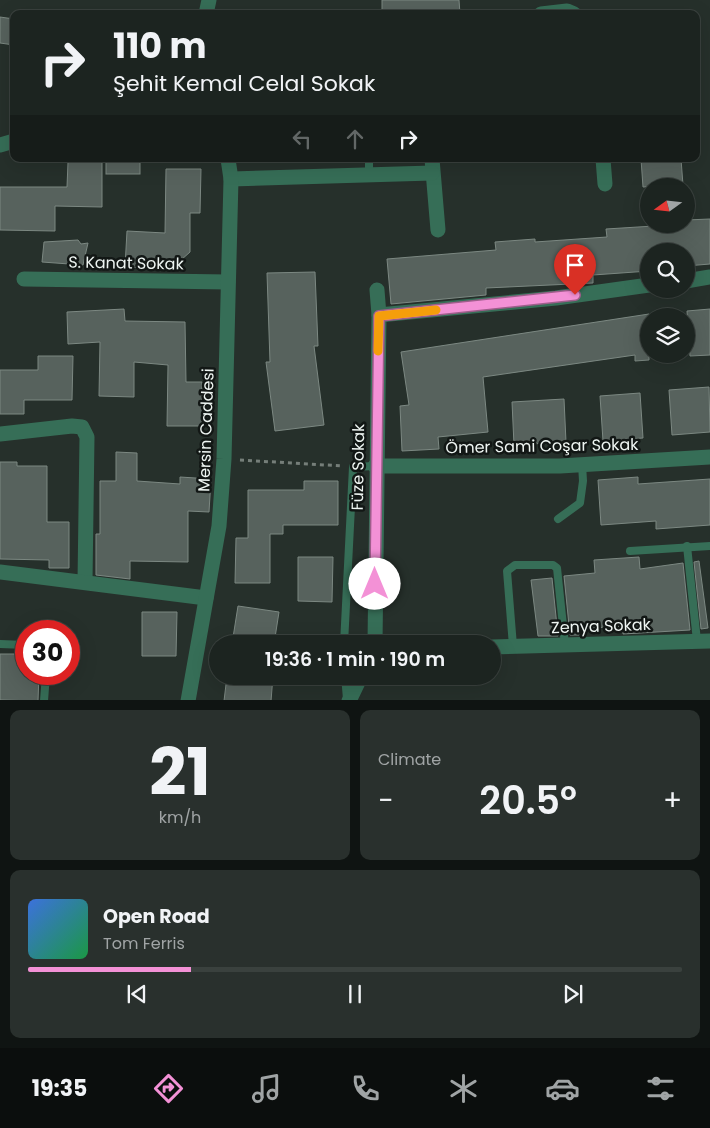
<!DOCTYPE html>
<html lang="en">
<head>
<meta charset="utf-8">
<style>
  body { margin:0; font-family:Poppins,sans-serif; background:#29302d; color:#f1f3f6; height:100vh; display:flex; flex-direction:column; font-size:19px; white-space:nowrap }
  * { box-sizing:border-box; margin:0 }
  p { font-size:16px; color:#a0a4a5 }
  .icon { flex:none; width:28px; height:28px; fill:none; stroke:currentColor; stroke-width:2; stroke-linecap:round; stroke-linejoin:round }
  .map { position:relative; height:700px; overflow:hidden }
  .sheet { display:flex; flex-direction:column; gap:10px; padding:10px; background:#0f1412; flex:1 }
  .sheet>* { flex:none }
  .guide { position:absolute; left:10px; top:10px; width:690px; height:152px; border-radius:10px; box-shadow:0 5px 20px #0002,0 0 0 1px #3a413e; background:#1c2420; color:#f1f3f6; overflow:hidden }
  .needle { width:32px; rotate:255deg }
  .fabs { position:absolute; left:640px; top:178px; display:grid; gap:10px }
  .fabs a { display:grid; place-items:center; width:55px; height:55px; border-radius:50%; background:#1c2420; box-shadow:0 5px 20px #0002,0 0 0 1px #3a413e; font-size:25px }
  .speed { position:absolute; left:15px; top:620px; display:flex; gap:10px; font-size:25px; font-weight:700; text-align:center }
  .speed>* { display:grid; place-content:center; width:65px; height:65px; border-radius:50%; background:#1c2420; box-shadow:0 5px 20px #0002,0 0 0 1px #3a413e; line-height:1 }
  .speed .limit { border:8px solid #d22; background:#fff; color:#111 }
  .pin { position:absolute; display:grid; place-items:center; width:42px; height:42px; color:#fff; margin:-51px -21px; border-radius:50% 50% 50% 0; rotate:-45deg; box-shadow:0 0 5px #0007 }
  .pin .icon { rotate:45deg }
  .me { position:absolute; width:55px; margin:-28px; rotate:0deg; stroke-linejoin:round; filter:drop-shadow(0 0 4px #0008) }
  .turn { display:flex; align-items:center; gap:18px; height:105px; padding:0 20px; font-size:22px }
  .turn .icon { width:65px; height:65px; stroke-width:2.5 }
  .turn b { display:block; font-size:35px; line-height:42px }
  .lanes { display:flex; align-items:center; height:48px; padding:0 20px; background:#0003; justify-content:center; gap:25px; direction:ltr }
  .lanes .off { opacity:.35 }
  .big { font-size:38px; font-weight:600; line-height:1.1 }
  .sheet .card { flex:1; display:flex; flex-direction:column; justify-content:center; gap:8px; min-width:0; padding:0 18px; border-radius:10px; background:#29302d }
  .sheet .dial { align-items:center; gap:0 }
  .dial b { font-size:65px; line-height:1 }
  .song { display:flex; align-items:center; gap:15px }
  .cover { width:60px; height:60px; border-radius:8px; background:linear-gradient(135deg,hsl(220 70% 55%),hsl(140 70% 35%)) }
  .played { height:5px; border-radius:2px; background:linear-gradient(90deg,#f391d6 25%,#3a413e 25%) }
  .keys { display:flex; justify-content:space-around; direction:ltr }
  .heat { display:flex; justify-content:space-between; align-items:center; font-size:28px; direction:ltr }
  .sheet .tiles { flex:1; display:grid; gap:10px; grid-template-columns:1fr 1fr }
  .card:last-child { grid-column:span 2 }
  .trip { position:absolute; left:209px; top:635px; width:292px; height:50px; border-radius:25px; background:#1c2420; box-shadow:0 5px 20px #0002,0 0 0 1px #3a413e; font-weight:600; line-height:50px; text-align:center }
  .menu { display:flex; height:80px; justify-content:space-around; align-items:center; background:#0b0e0d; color:#a0a4a5 }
  .menu .icon { width:35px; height:35px }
  .menu .active { color:#f391d6 }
  .menu b { font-size:22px; color:#f1f3f6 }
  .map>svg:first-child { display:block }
  .building { fill:#57625d; stroke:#7c8882 }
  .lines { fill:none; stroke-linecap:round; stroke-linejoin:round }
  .path { stroke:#757e79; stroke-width:3; stroke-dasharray:4 4; stroke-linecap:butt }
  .lane { stroke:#366e57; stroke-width:8 }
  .street { stroke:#366e57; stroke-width:15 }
  .route-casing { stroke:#9e5e8b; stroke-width:12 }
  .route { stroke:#f391d6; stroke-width:9 }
  .slow { stroke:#f59e0b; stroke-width:9 }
  .labels { text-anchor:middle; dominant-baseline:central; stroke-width:5; stroke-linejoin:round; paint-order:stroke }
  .street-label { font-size:16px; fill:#eef5f2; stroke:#121715 }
</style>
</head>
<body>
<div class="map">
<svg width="710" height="701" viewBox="0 0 710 701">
  <rect width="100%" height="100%" fill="#26302b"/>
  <g class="building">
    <polygon points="382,0 459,0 460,14 382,14"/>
    <polygon points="0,17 14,19 14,45 0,43"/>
    <rect x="106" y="159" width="34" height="15"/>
    <polygon points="641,159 681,159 683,185 643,187"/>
    <polygon points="68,162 102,162 102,207 55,206 55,231 0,230 0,187 67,187"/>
    <polygon points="166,169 201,169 200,213 190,213 190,252 171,269 125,267 127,231 165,233"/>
    <polygon points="710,219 710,264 686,266 686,251 649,251 649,271 593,275 593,283 486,288 486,295 391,304 387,259 496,250 495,242 535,239 535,242 607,237 606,229 686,224 686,220"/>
    <polygon points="78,240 81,244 88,243 83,265 42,262 44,242"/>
    <polygon points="315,272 318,346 314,346 324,425 275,431 266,362 270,362 267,273"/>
    <polygon points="124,309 125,321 185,322 186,382 202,382 202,426 167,426 168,365 134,362 134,397 99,396 100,342 68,344 67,312"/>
    <polygon points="710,309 710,355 690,356 687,311"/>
    <polygon points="649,314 649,360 635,361 635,355 483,377 488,432 438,437 439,449 402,451 400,406 409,405 401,352"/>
    <polygon points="38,356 73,356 72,400 24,400 24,414 0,414 0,370 38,370"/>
    <polygon points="709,387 710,432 672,435 669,390"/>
    <polygon points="640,393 643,438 603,441 600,396"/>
    <polygon points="564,399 566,442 514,445 512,402"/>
    <polygon points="116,452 137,453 137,481 180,484 180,477 211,479 209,512 188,511 188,562 130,561 130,579 96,575 96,534 100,534 100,481 116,481"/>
    <polygon points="0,462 17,462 17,466 47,466 47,522 69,522 69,568 49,568 49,560 0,559"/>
    <polygon points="638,477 638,484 710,479 710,525 656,529 656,521 601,525 598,480"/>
    <polygon points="304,481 338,481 338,525 283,525 283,534 270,534 270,583 235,583 236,538 248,538 248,490 304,490"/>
    <polygon points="298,557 333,557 332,602 298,601"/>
    <polygon points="639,557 640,569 683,563 690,630 623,634 623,626 578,629 579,635 570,635 564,576 595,573 594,560"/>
    <polygon points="699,561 708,628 701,629 694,562"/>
    <polygon points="552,578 558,636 538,636 531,580"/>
    <polygon points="238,606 279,612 274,644 232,644"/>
    <polygon points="142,612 177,612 176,656 142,656"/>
    <polygon points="0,654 26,654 26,674 39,674 38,701 0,700"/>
    <polygon points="227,676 273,676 271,701 224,701"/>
  </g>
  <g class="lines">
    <polyline class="path" points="240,460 343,466"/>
    <g class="lane">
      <polyline points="369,176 369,159"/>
      <polyline points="558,519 580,503 583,481 582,464"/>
      <polyline points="687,546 697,641"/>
      <polyline points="630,551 710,546"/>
      <polyline points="0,644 26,645"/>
      <polyline points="344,644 353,467 375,466"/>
      <polyline points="513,646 507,571 515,565 553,565 557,568 565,645"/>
      <polyline points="345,676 347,699"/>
      <polyline points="44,701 46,674"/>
    </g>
    <g class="street">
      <polyline points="206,14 209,0"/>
      <polyline points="541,14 567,11 574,14"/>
      <polyline points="0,145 14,141"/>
      <polyline points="432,159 438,230"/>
      <polyline points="603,159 605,184"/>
      <polyline points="231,179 432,173"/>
      <polyline points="24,279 228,282"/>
      <polyline points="686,281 710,277"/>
      <polyline points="379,315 556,298 649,285"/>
      <polyline points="0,434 72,426 82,427 87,437 85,582"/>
      <polyline points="375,466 560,466 710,457"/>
      <polyline points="0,572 206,598"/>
      <polyline points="375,644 379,315 377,290"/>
      <polyline points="492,647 710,641"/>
      <polyline points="188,701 219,526 224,459 231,179 228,159"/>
      <polyline points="349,701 361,676"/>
    </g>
  </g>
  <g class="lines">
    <defs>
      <polyline id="route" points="375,584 379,316 575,295"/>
    </defs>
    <use href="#route" class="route-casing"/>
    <use href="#route" class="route"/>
    <polyline class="slow" points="378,351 379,316 436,310"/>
  </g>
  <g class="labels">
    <g class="street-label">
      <text transform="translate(126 263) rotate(1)">S. Kanat Sokak</text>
      <text transform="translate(206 430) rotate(-88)">Mersin Caddesi</text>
      <text transform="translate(542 446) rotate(-1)">Ömer Sami Coşar Sokak</text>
      <text transform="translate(358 467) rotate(-89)">Füze Sokak</text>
      <text transform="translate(601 626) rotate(-2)">Zenya Sokak</text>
    </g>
  </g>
</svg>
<div class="fabs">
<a><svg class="needle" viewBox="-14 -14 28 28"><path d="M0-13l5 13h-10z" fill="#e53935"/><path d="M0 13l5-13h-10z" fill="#a0a4a5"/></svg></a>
<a><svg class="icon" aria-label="search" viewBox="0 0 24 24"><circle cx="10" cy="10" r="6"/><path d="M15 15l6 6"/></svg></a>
<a><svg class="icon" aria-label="layers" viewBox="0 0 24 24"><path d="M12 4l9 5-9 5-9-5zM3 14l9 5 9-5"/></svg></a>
</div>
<div class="speed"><div class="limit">30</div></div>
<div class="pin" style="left:575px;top:295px;background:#d93025"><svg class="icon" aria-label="arrive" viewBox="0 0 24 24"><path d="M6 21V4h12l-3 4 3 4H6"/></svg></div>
<svg class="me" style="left:375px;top:584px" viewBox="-20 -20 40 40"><circle r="19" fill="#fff"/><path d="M0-13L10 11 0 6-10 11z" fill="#f391d6"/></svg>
<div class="trip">19:36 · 1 min · 190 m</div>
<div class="guide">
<div class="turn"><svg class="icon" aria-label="right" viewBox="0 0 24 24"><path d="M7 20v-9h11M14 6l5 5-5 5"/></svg><div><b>110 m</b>Şehit Kemal Celal Sokak</div></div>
<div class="lanes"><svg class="icon off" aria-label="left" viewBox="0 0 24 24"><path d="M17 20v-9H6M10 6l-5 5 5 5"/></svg><svg class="icon off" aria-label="ahead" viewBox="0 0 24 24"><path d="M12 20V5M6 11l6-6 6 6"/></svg><svg class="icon" aria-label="right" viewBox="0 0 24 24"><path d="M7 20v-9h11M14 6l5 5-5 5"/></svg></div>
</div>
</div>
<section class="sheet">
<div class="tiles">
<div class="card dial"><b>21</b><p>km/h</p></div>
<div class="card"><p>Climate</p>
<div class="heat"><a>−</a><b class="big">20.5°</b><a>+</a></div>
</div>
<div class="card">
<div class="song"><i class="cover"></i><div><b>Open Road</b><p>Tom Ferris</p></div></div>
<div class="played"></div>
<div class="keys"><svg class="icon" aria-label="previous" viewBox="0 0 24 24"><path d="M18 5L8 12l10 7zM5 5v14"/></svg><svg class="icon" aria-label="pause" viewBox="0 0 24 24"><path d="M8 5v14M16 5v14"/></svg><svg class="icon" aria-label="next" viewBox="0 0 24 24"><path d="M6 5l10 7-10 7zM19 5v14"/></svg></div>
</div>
</div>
</section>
<nav class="menu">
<b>19:35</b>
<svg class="icon active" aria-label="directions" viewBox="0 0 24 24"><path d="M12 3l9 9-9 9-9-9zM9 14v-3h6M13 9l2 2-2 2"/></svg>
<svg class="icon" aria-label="music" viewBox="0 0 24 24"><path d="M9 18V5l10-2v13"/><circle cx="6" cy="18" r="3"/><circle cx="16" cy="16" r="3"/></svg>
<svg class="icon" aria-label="phone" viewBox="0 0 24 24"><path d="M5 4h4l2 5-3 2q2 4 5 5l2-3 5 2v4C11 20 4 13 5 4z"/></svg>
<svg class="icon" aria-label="climate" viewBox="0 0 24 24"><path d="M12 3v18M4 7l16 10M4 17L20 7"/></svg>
<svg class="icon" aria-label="car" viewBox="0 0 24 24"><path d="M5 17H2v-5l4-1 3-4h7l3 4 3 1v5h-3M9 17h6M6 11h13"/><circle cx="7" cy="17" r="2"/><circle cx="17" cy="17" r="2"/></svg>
<svg class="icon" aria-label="filters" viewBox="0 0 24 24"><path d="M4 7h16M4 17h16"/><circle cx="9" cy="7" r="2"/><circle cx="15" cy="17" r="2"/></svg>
</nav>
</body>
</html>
